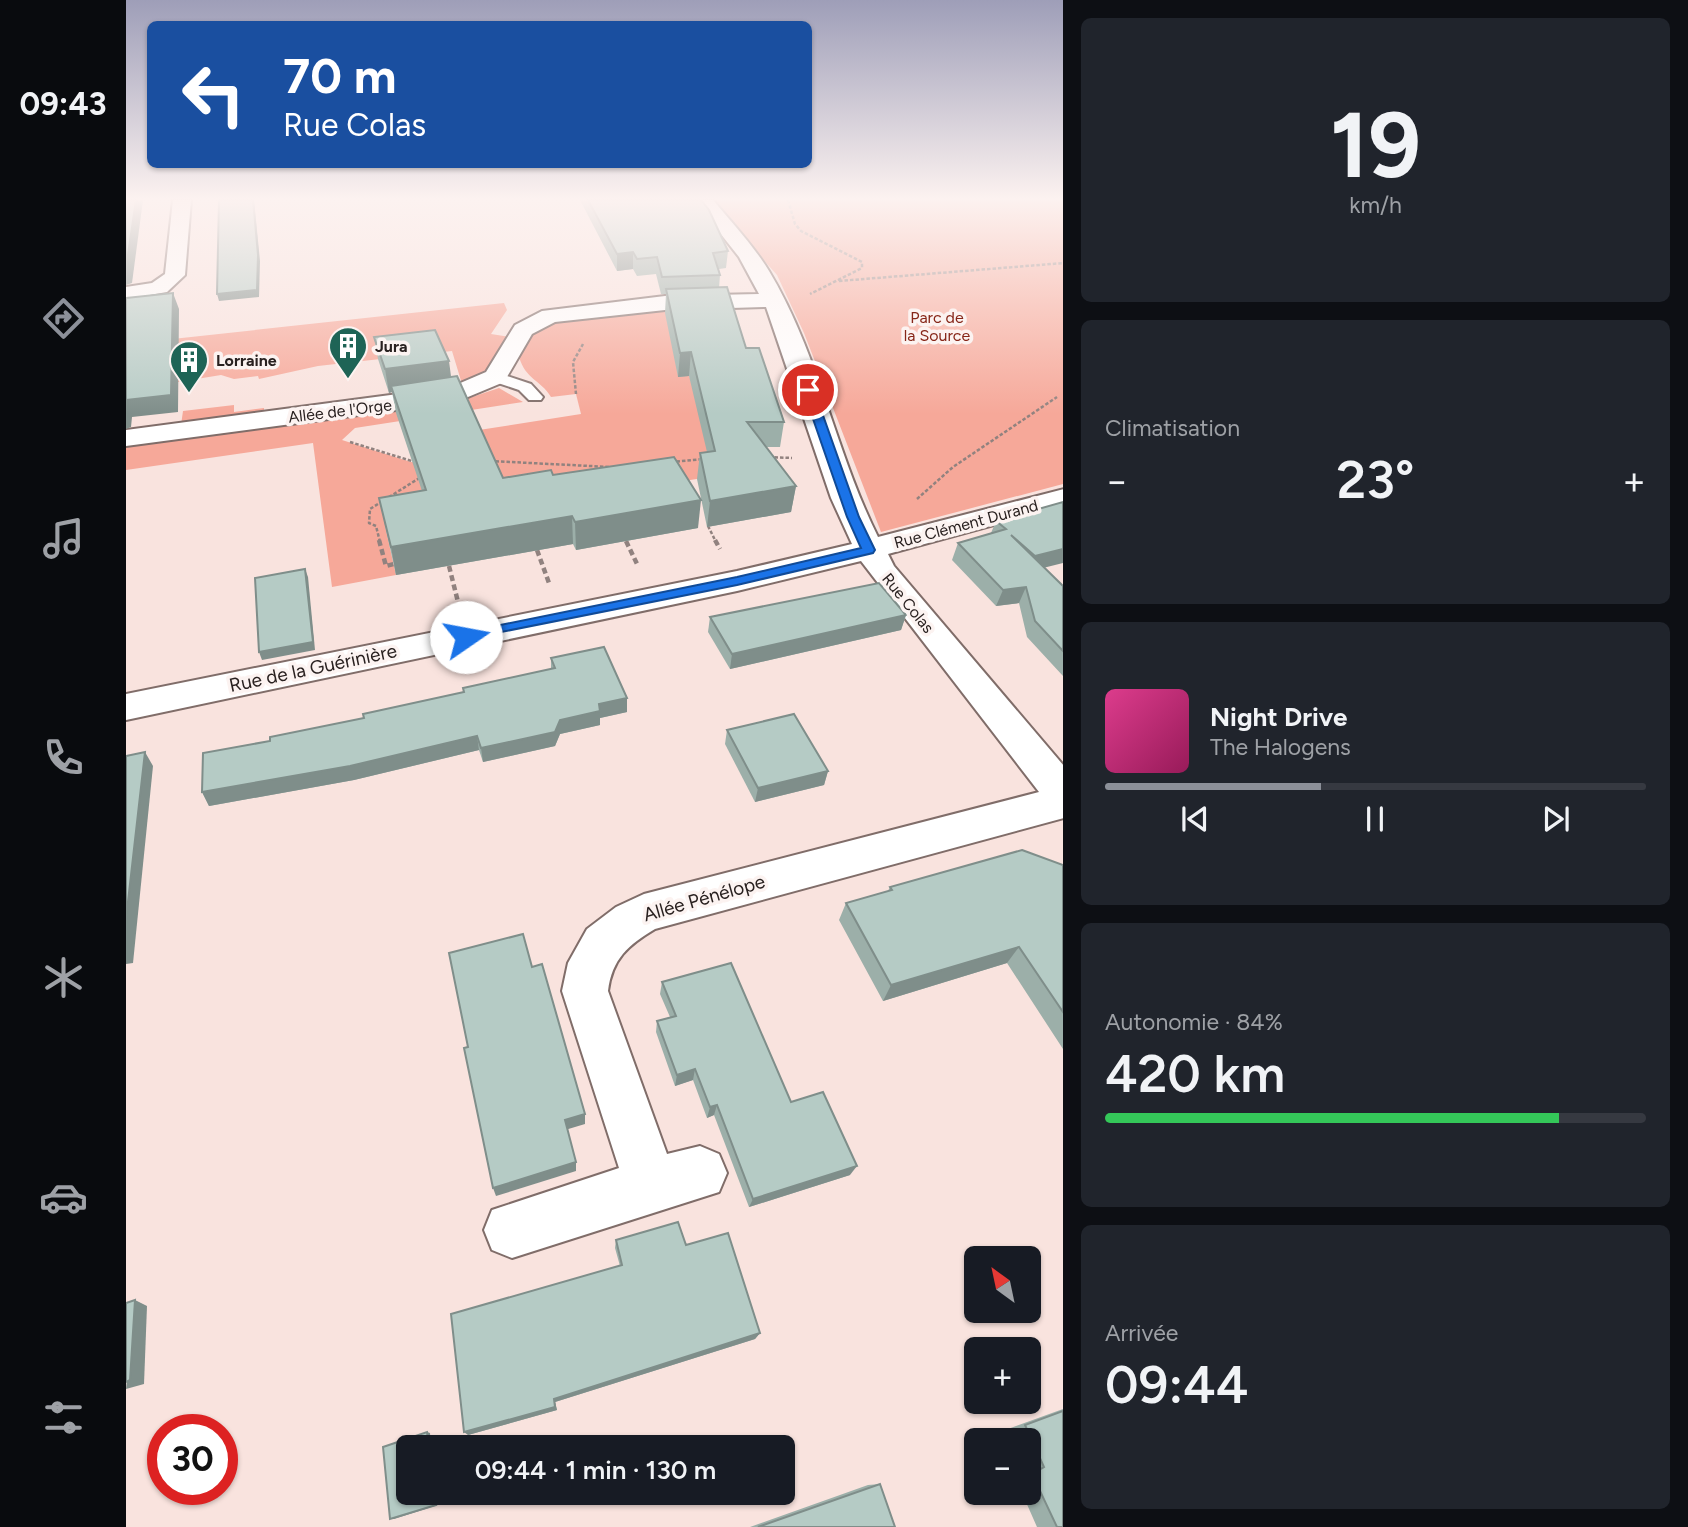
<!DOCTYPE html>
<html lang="fr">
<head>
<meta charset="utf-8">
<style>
  body { margin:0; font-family:Figtree,sans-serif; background:#20242c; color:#f1f3f6; height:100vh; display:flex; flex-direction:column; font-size:26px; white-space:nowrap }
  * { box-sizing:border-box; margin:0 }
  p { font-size:23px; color:#9ea1a6 }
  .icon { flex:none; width:38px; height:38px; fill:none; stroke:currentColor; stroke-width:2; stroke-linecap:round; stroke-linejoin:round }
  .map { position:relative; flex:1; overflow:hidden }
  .panel { display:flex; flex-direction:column; gap:18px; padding:18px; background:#0d0f14; width:625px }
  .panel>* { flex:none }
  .hud { position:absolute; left:21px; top:21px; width:665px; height:147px; border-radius:10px; box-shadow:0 2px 5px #0004; background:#1a4fa0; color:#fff; overflow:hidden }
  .needle { width:46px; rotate:327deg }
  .buttons { position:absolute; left:838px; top:1246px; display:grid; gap:14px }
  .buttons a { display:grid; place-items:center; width:77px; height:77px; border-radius:10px; background:#171b24; box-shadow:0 2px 5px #0004; font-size:35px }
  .speed { position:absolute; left:21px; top:1414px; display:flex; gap:14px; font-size:35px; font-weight:700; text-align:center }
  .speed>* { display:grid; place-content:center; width:91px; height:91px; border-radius:50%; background:#171b24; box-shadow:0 2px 5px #0004; line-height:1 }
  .speed .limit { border:10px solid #d22; background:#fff; color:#111 }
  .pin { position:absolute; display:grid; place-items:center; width:60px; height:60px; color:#fff; margin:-30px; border:4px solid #fff; border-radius:50%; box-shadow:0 2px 7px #0007 }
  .me { position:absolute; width:77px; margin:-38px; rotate:78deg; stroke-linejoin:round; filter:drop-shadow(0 0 5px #0008) }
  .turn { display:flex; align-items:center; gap:24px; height:147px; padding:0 21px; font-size:32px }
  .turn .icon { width:91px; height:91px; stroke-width:2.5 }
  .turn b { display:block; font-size:49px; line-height:60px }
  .big { font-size:52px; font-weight:600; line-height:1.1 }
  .panel .card { flex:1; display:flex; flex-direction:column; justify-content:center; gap:10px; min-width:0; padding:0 24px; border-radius:10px; background:#20242c }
  .panel .dial { align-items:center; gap:0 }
  .dial b { font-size:91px; line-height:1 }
  .song { display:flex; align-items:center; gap:21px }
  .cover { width:84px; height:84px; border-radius:10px; background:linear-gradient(135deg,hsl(330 70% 55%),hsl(330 70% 35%)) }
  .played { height:7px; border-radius:4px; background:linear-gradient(90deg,#8c9099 40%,#363941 40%) }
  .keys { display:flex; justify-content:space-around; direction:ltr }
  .heat { display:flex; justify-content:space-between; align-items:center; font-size:38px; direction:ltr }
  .charge { height:10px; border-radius:5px; background:linear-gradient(90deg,#34c759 84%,#363941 0) }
  .trip { position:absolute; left:270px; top:1435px; width:399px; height:70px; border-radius:10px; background:#171b24; box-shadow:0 2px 5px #0004; font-weight:600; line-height:70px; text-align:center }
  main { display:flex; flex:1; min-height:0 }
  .menu { display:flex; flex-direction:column; width:126px; justify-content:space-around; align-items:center; background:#090b0e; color:#9ea1a6 }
  .menu .icon { width:49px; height:49px }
  .menu .active { color:#8c9099 }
  .menu b { font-size:32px; color:#f1f3f6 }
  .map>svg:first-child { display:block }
  .green { fill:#f6a899 }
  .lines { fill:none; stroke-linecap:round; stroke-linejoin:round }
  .lane-casing { stroke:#806d69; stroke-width:4 }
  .street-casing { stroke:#806d69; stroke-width:4 }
  .path-far1 { stroke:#91827f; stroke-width:2.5; stroke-dasharray:3.5 2; stroke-linecap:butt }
  .path { stroke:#91827f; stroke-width:4.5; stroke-dasharray:6 3.5; stroke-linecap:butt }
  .lane { fill:#fff; fill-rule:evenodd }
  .street { fill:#fff; fill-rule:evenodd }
  .wall { fill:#9cafa9 }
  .shaded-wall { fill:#7f8e8a }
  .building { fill:#b5cbc5; stroke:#7f8e8a; stroke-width:2 }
  .route { fill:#1a73e8; stroke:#114b97; stroke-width:2 }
  .labels { text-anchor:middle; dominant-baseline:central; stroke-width:7; stroke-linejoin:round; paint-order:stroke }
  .far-park-label { font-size:16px; fill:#862618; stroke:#fcf3f1 }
  .far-poi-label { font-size:16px; font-weight:bold; fill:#292120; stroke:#fcf3f1; text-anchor:start }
  .far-street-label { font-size:16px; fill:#292120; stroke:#fcf3f1 }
  .street-label { font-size:19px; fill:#292120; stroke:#fcf3f1 }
</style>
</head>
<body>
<main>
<nav class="menu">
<b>09:43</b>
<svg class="icon active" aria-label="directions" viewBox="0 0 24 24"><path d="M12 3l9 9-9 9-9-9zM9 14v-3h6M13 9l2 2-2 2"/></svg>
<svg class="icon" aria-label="music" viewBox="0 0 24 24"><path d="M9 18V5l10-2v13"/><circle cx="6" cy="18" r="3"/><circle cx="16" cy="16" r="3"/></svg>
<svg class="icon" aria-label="phone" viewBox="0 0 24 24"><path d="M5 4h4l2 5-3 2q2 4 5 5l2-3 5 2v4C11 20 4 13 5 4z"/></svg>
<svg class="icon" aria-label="climate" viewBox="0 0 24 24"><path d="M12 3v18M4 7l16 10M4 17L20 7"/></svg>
<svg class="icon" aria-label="car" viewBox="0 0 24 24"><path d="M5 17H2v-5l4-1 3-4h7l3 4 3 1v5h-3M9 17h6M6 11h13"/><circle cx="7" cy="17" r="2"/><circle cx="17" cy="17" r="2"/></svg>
<svg class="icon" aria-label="filters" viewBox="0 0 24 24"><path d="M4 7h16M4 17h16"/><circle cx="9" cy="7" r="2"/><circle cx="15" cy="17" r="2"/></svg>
</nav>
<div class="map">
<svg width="938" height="1527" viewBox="0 0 938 1527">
  <rect width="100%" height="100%" fill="#f9e3de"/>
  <g class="green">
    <polygon points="584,200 937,200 937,484 755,532 678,333 651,275"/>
    <polygon points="378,303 381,310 365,334 384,337 357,374 336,384 326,351 192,366 133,379 132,376 108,379 95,375 46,383 0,344"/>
    <path d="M539 311 581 424 584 477 259 526 270 575 206 587 187 443 0 470V443L334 401 373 388 397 402 229 428 216 440 285 462 321 467 353 430 455 414 450 394 425 397C414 379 400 380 393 357 400 340 412 327 430 320Z"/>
    <polygon points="108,405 108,412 138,408 138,414 55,425 57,411"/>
  </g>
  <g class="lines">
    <defs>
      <polygon id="lane" points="369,372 405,384 417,397 415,400 403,400 393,390 363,380 361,377"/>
      <g id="street">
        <polygon points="47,200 65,200 59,275 41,292 0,299 0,287 26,283 39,274"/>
        <path d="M568 200H587C606 223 627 245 643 271 693 354 709 451 752 537L938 489V506L762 554 768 566 938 766V818L529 929C502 945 486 959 482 991L541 1154 574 1146 593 1154 601 1173 593 1192 386 1258 366 1250 358 1230 366 1210 493 1168 436 991 442 963 461 929 490 907 518 894 913 792 735 561 611 591 0 720V694L611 571 726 544 705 498 640 307 539 310 429 322 406 334 378 382 330 402 0 446V430L325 387 360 372 389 325 416 311 539 296 633 294 613 257Z"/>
      </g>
    </defs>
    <use href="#lane" class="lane-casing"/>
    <use href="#street" class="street-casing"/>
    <g class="path-far1">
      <polyline points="662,200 669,224 675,231 736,262 736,268 684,294"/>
      <polyline points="713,281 938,263"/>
      <polyline points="450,394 447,362 457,344"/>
      <polyline points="224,442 289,462"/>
      <polyline points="643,457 666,458"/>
      <polyline points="364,461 484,467"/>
      <polyline points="545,462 578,459"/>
      <polyline points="791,499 827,467 931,397"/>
      <polyline points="582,526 590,542"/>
      <polyline points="254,542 250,526 243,523 244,509 295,477"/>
    </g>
    <g class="path">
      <polyline points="253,540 260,566 268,564"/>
      <polyline points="589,540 594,549"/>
      <polyline points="500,541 512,566"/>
      <polyline points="411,550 423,583"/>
      <polyline points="323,566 332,602"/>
    </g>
    <use href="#lane" class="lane"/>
    <use href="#street" class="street"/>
  </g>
  <g class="wall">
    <polygon points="454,200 575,200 602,251 600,268 593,269 594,275 593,288 620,348 658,422 654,447 640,447 670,486 665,512 581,527 571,479 574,453 581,452 563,376 552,377 539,313 540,294 535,294 530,274 511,276 507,269 491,271"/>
    <polygon points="248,337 325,377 377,478 427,475 572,528 450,550 447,544 270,575 253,498 296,491 270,413 266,392 263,393 252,359"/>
    <polygon points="937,502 919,568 937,586 937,676 901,637 893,603 870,606 826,560 832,543 865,533 870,521"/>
    <polygon points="780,615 775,630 604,669 582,632 584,617"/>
    <polygon points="425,658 501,698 501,712 474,718 474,725 434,734 429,746 357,762 353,750 228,780 83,806 76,792 144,741 238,718 425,669"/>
    <polygon points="601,730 702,771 698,785 629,802 599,744"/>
    <polygon points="937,865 937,1049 881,963 757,1001 713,920 720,903 762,891 764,887"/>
    <polygon points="536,982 665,1102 724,1175 623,1207 588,1115 581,1118 567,1080 549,1086 530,1032 531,1021 544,1017 534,994"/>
    <polygon points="490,1240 560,1245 634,1333 629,1339 429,1402 431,1410 342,1435 494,1266 489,1248"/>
    <polygon points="937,1409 937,1527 911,1527 896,1493 903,1493 903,1440 887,1440 882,1429"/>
    <polygon points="754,1484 769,1527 624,1527 742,1485"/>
  </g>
  <g class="shaded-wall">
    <polygon points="10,200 17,200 6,283 0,285 0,268"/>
    <polygon points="127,200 128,200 134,261 133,297 93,301 91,294"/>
    <polygon points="507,252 507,269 491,271 491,254"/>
    <polygon points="47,293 53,309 52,412 6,417 5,427 0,429 0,400"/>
    <polygon points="565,352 563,376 552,377 554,353"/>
    <polygon points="323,361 326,384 265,386 266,392 263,393 259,369"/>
    <polygon points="670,486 665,512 581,527 584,501"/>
    <polygon points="575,500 572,528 450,550 449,522"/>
    <polygon points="446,516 447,544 270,575 265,547"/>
    <polygon points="937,549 937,563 901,572 909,556"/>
    <polygon points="179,569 182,577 189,650 136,660 133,652"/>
    <polygon points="900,587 893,603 870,606 877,590"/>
    <polygon points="780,615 775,630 604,669 606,654"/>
    <polygon points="501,698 501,712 474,718 474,725 434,734 429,746 357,762 355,748 434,720 473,704"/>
    <polygon points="351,736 353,750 228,780 83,806 76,792"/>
    <polygon points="19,752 27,766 7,963 0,964 0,919"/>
    <polygon points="702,771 698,785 629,802 632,788"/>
    <polygon points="893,947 881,963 757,1001 765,985"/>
    <polygon points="569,1069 567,1080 549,1086 551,1075"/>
    <polygon points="591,1105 588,1115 581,1118 584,1107"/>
    <polygon points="459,1114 459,1124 439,1130 439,1120"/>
    <polygon points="450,1162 450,1171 370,1196 367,1188"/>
    <polygon points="731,1166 724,1175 623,1207 627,1199"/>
    <polygon points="9,1300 21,1306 18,1384 0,1389"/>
    <polygon points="634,1333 629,1339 429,1402 431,1410 342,1435 338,1432 428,1399"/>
    <polygon points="301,1432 304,1433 305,1447 303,1447"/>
    <polygon points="308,1493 311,1493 312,1505 268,1519 264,1519"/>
  </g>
  <g class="building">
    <polygon points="0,200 10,200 0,268"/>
    <polygon points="93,200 127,200 132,255 131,290 91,294"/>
    <polygon points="462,200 575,200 583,210 602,251 587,253 594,275 536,277 531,257 511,259 507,252 491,254"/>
    <polygon points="601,287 620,348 633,348 658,422 621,422 670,486 584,501 574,453 589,451 565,352 554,353 540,289"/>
    <polygon points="47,293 45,395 0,400 0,298"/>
    <polygon points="309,330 323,361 259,369 248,337"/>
    <polygon points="331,376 377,478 425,470 427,475 548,457 575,500 449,522 446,516 265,547 253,498 300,490 265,386"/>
    <polygon points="937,502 937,549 909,556 885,535 937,586 937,651 909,621 900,587 877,590 832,543 880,529 870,521"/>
    <polygon points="179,569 187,642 133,652 129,578"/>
    <polygon points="753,583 780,615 606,654 584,617"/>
    <polygon points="478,647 501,698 473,704 474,711 434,720 429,732 355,748 351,736 224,766 76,792 77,753 144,741 144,737 238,718 237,714 338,692 337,688 429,668 425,658"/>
    <polygon points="668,714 702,771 632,788 601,730"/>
    <polygon points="19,752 0,919 0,756"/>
    <polygon points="896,850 937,865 937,1012 893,947 765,985 720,903 766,890 764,887"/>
    <polygon points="397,934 406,967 416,964 459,1114 439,1120 450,1162 367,1188 338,1048 342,1047 323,953"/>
    <polygon points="605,963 665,1102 697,1092 731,1166 627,1199 591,1105 584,1107 569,1069 551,1075 531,1021 550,1016 536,982"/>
    <polygon points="552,1222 560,1245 602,1233 634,1333 428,1399 429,1407 338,1432 325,1314 496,1265 490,1240"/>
    <polygon points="9,1300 4,1380 0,1382 0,1303"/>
    <polygon points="937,1411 937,1527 931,1527 906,1474 918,1467 899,1425"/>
    <polygon points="301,1432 303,1447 282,1447 282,1493 308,1493 310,1505 264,1519 257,1447"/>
    <polygon points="754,1484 769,1527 632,1527"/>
  </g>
  <linearGradient id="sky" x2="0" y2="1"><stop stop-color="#9e9eb8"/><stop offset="0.48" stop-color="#fcf2f0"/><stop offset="1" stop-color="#fcf2f0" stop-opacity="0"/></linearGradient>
  <rect width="938" height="414" fill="url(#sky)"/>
  <polygon class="route" points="682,387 688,390 733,517 749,550 747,553 611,585 335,640 333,637 340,632 611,577 735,548 721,517 677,390"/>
  <defs>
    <symbol id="building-pin" viewBox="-11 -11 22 30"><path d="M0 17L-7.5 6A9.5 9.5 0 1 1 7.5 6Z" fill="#1e6456" stroke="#fcf3f1"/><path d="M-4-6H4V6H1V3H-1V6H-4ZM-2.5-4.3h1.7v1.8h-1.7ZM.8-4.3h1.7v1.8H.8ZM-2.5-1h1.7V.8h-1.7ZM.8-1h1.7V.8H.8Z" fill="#fff"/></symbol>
  </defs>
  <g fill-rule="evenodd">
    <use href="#building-pin" x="200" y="324" width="44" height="60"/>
    <use href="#building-pin" x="41" y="338" width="44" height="60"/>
  </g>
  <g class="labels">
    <g class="far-park-label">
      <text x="811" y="317">Parc de<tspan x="811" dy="18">la Source</tspan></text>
    </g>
    <g class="far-poi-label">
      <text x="249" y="346">Jura</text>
      <text x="90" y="360">Lorraine</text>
    </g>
    <g class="far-street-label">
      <text transform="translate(214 411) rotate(-7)">Allée de l'Orge</text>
      <text transform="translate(840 524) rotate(-15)">Rue Clément Durand</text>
      <text transform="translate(782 603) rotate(51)">Rue Colas</text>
    </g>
    <g class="street-label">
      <text transform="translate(187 668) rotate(-12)">Rue de la Guérinière</text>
      <text transform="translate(578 898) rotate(-16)">Allée Pénélope</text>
    </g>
  </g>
</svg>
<div class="buttons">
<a><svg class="needle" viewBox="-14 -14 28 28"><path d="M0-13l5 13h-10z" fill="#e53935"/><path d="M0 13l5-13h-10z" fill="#9ea1a6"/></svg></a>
<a>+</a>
<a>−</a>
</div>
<div class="speed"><div class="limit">30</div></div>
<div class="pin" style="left:682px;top:390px;background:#d93025"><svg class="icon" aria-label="arrive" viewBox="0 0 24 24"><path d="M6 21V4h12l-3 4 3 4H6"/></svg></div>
<svg class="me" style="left:340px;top:637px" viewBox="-20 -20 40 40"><circle r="19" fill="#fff"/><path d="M0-13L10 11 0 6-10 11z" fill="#1a73e8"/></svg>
<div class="trip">09:44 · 1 min · 130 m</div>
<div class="hud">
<div class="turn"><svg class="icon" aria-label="left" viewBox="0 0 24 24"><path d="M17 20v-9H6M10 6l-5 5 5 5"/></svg><div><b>70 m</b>Rue Colas</div></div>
</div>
</div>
<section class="panel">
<div class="card dial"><b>19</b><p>km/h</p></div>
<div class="card"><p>Climatisation</p>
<div class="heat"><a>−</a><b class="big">23°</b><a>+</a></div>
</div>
<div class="card">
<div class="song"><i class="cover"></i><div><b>Night Drive</b><p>The Halogens</p></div></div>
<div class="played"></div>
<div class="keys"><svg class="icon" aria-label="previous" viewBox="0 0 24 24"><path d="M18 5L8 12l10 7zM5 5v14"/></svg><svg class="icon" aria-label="pause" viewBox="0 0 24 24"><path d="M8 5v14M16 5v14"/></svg><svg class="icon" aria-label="next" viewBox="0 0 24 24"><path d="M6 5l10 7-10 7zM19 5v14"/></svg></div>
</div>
<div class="card"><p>Autonomie · 84%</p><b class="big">420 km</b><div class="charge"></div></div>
<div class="card"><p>Arrivée</p><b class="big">09:44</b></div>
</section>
</main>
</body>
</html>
